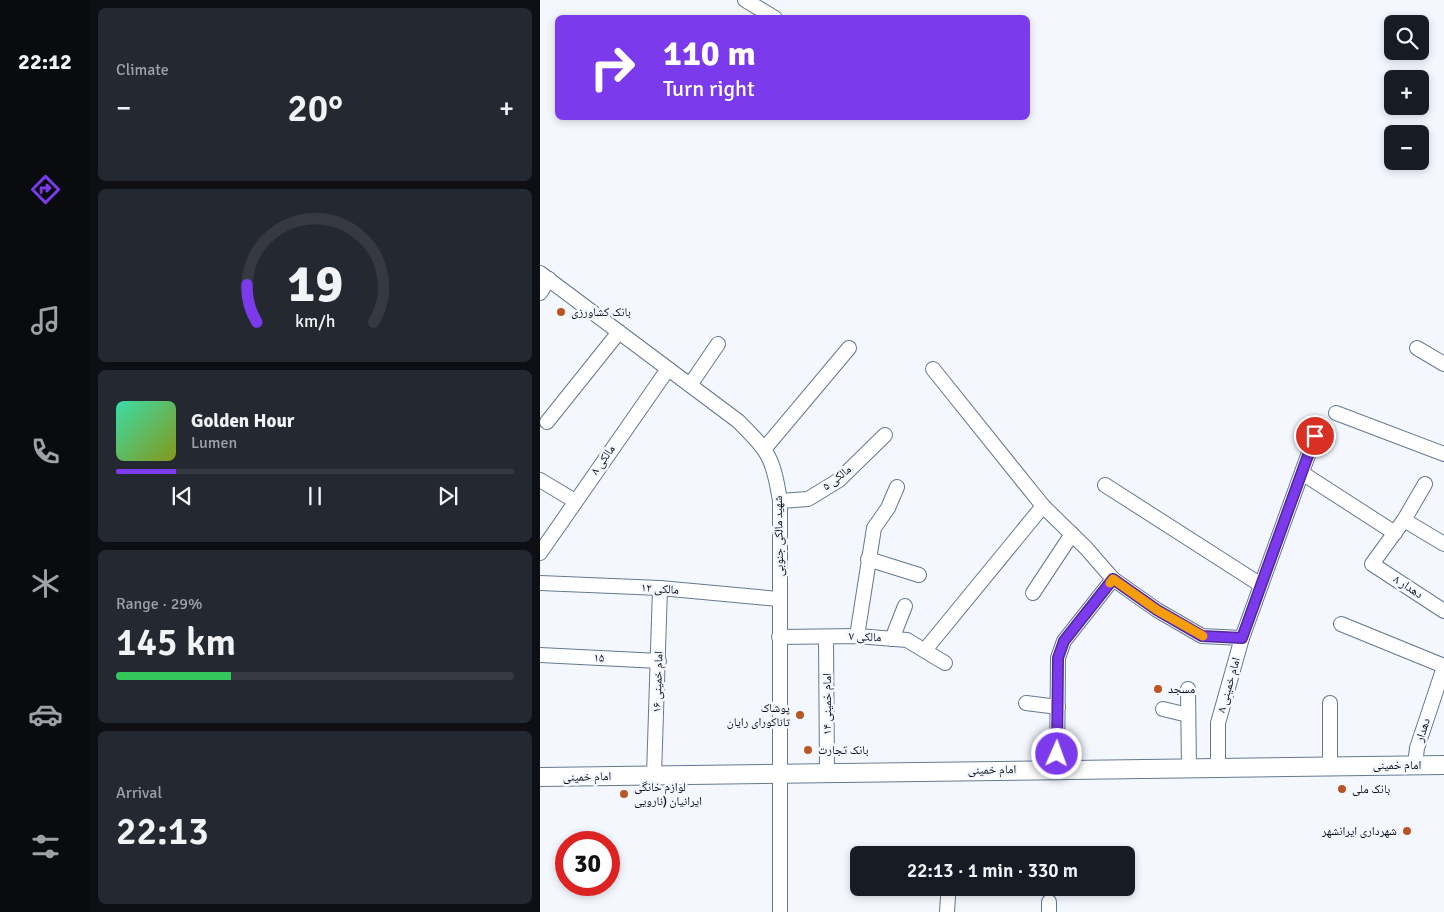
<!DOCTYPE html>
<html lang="en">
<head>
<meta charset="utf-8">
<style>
  body { margin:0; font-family:Signika,"Noto Naskh Arabic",sans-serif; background:#242831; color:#f1f3f6; height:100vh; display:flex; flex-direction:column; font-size:19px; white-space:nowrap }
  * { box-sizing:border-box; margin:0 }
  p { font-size:16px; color:#9ea1a6 }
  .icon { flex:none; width:28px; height:28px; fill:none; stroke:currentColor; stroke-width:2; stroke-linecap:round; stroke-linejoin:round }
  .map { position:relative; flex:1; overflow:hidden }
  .details { display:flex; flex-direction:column; gap:8px; padding:8px; background:#0d0f14; width:450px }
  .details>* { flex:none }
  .banner { position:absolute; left:15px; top:15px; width:475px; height:105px; border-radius:8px; box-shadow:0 2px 8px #0003; background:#7c3aed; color:#fff; overflow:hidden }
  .tools { position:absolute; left:844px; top:15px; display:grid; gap:10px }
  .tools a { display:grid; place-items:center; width:45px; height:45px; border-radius:8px; background:#171b24; box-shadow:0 2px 8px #0003; font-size:25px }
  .speed { position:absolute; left:15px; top:831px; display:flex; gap:10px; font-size:25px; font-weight:700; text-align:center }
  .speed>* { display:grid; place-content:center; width:65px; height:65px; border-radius:50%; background:#171b24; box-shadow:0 2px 8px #0003; line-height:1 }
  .speed .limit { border:8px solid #d22; background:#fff; color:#111 }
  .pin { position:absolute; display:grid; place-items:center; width:42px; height:42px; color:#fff; margin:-21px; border:2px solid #fff; border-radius:50%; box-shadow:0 1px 5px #0007 }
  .me { position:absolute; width:55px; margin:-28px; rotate:2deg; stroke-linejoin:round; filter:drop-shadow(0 0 4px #0008) }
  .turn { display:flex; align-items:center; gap:18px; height:105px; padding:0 25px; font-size:22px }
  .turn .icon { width:65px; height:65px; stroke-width:2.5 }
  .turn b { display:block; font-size:35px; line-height:42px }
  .big { font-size:38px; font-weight:600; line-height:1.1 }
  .details .tile { flex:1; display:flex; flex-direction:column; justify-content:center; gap:8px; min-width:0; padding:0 18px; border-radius:8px; background:#242831 }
  .details .dial { align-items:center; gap:0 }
  .dial svg { height:130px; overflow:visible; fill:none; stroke:#363941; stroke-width:7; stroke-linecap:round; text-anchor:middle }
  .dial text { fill:#f1f3f6; stroke:none }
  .song { display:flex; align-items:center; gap:15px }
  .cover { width:60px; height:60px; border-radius:8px; background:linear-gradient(135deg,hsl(160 70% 55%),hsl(70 70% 35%)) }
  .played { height:5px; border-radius:2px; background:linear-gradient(90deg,#7c3aed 15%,#363941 15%) }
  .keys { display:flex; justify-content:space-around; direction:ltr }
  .heat { display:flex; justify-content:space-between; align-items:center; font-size:28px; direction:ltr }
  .charge { height:8px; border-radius:4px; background:linear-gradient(90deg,#34c759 29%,#363941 0) }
  .trip { position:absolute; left:310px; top:846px; width:285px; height:50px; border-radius:8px; background:#171b24; box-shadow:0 2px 8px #0003; font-weight:600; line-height:50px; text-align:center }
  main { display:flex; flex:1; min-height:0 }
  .dock { display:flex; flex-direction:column; width:90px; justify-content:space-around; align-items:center; background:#090b0e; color:#9ea1a6 }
  .dock .icon { width:35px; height:35px }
  .dock .selected { color:#7c3aed }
  .dock b { font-size:22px; color:#f1f3f6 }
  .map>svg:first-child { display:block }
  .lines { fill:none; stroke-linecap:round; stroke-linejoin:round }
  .minor-casing { stroke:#647890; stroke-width:16 }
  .major-casing { stroke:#647890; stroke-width:20 }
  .minor { stroke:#fff; stroke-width:14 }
  .major { stroke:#fff; stroke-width:18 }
  .route-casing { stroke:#51269a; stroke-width:12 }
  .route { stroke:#7c3aed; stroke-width:9 }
  .slow { stroke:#f59e0b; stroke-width:9 }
  .poi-dot { fill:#ba5525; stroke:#f4f8fe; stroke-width:2 }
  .labels { text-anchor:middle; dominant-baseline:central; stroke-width:5; stroke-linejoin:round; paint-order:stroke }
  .poi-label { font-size:12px; fill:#060c15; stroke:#f4f8fe; text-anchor:start }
  .street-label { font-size:12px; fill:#060c15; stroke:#f4f8fe }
</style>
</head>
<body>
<main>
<nav class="dock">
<b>22:12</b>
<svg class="icon selected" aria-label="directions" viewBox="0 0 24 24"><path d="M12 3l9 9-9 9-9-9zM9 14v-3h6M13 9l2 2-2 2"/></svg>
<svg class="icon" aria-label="music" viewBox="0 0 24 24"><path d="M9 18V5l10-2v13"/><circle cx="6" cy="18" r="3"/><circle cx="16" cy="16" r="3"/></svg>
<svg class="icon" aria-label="phone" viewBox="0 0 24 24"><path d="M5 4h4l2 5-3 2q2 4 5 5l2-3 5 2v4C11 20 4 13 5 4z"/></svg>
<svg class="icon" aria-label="climate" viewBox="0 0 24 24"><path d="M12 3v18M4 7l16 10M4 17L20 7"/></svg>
<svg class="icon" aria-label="car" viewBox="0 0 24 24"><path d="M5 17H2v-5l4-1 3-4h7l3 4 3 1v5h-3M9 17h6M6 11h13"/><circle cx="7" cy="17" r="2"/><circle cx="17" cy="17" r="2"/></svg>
<svg class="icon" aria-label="filters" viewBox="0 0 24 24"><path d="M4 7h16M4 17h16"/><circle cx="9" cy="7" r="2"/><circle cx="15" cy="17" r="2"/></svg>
</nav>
<section class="details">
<div class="tile"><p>Climate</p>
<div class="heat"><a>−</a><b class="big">20°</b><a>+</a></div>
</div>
<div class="tile dial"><svg viewBox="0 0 100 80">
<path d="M14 69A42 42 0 1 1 86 69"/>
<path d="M14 69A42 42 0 0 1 8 46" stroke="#7c3aed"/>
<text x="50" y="56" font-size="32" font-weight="700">19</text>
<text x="50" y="72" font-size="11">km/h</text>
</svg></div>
<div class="tile">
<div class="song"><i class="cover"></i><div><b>Golden Hour</b><p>Lumen</p></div></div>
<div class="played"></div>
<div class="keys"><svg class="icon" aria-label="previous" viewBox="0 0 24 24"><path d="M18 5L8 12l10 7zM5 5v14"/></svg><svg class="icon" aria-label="pause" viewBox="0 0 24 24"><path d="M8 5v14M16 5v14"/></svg><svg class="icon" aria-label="next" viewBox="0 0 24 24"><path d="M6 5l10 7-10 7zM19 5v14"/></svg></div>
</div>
<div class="tile"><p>Range · 29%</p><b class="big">145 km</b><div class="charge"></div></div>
<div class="tile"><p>Arrival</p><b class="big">22:13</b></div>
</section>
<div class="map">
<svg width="904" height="912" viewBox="0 0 904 912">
  <rect width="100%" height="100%" fill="#f4f8fe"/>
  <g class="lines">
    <defs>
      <g id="minor">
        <polyline points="205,0 235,18"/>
        <path d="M0 273 198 421C229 452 233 457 240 501V912"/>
        <polyline points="0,293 9,279"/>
        <polyline points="877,348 904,364"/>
        <polyline points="393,369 503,506"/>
        <polyline points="150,385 178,344"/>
        <polyline points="796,413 904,454"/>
        <polyline points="7,422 79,332"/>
        <polyline points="225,448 309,348"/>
        <polyline points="762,473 855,533"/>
        <polyline points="0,480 35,501"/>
        <polyline points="885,484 864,520 832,564 904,611"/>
        <polyline points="565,485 721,585"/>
        <polyline points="240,501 268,499 299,480 345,435"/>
        <polyline points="864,520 904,544"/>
        <polyline points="0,553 128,369"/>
        <polyline points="328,559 379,575"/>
        <polyline points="0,583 120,588 239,599"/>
        <polyline points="493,593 532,534"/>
        <polyline points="801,624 904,666"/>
        <polyline points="317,636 334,528 348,508 357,487"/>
        <polyline points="239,637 317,636 367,640 405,663"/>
        <polyline points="286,637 287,772"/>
        <polyline points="352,639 365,606"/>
        <polyline points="385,650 503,506 546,548 573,579 617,610 662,636 702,638"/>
        <polyline points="0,655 119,661"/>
        <polyline points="648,689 649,768"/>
        <polyline points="486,703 518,707"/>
        <polyline points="790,703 790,766"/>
        <polyline points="623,709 648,715"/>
        <polyline points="875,765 877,748 904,667"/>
        <polyline points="678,767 678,723 702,638 775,436"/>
        <polyline points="517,769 518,658 524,641 573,579"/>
        <polyline points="114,775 120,588"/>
        <polyline points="407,912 408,897"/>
        <polyline points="509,912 509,902"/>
      </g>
      <polyline id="major" points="0,777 904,765"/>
    </defs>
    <use href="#minor" class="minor-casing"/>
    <use href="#major" class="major-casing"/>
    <use href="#minor" class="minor"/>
    <use href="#major" class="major"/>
  </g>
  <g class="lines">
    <defs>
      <polyline id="route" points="517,754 518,658 524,641 573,579 617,610 662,636 702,638 775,436"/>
    </defs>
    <use href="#route" class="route-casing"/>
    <use href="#route" class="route"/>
    <polyline class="slow" points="570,583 573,579 617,610 663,636"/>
  </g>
  <g class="poi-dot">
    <circle cx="21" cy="312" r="5"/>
    <circle cx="618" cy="689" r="5"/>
    <circle cx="260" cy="715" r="5"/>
    <circle cx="268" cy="750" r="5"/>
    <circle cx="802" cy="789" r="5"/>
    <circle cx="84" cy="794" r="5"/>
    <circle cx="867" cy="831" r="5"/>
  </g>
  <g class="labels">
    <g class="poi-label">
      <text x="31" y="312">بانک کشاورزی</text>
      <text x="628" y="689">مسجد</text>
      <text x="250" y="708" text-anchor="end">پوشاک<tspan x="250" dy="14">تاناکورای رایان</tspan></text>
      <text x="278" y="750">بانک تجارت</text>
      <text x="94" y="787">لوازم خانگی<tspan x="94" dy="14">ایرانیان (نارویی</tspan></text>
      <text x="812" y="789">بانک ملی</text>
      <text x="857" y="831" text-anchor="end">شهرداری ایرانشهر</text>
    </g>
    <g class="street-label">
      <text transform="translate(63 460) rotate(-55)">مالکی ۸</text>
      <text transform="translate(297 478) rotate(-38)">مالکی ۵</text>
      <text transform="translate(239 536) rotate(-91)">شهید مالکی جنوبی</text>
      <text transform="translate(868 587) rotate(33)">دهدار ۸</text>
      <text transform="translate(120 589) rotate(4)">مالکی ۱۲</text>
      <text transform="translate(325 637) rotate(3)">مالکی ۷</text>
      <text transform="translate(59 658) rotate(3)">۱۵</text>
      <text transform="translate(118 682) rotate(-88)">امام خمینی ۱۶</text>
      <text transform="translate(689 685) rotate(-74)">امام خمینی ۸</text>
      <text transform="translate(287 704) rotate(-90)">امام خمینی ۱۴</text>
      <text transform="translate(883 730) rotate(-72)">دهدار</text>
      <text x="857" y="765">امام خمینی</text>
      <text transform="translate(452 770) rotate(-1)">امام خمینی</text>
      <text transform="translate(47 777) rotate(-1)">امام خمینی</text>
    </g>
  </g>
</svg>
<div class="tools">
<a><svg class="icon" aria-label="search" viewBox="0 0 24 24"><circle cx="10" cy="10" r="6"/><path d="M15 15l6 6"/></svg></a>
<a>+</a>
<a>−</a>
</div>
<div class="speed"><div class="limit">30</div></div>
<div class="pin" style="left:775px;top:436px;background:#d93025"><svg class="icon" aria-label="arrive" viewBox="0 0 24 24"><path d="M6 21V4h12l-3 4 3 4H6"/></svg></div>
<svg class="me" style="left:517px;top:754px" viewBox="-20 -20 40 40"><circle r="17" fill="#7c3aed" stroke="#fff" stroke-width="3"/><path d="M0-11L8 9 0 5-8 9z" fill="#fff"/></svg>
<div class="trip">22:13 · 1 min · 330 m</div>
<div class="banner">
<div class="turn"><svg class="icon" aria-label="right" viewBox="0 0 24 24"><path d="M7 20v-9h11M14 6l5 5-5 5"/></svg><div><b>110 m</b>Turn right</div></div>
</div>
</div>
</main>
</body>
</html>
